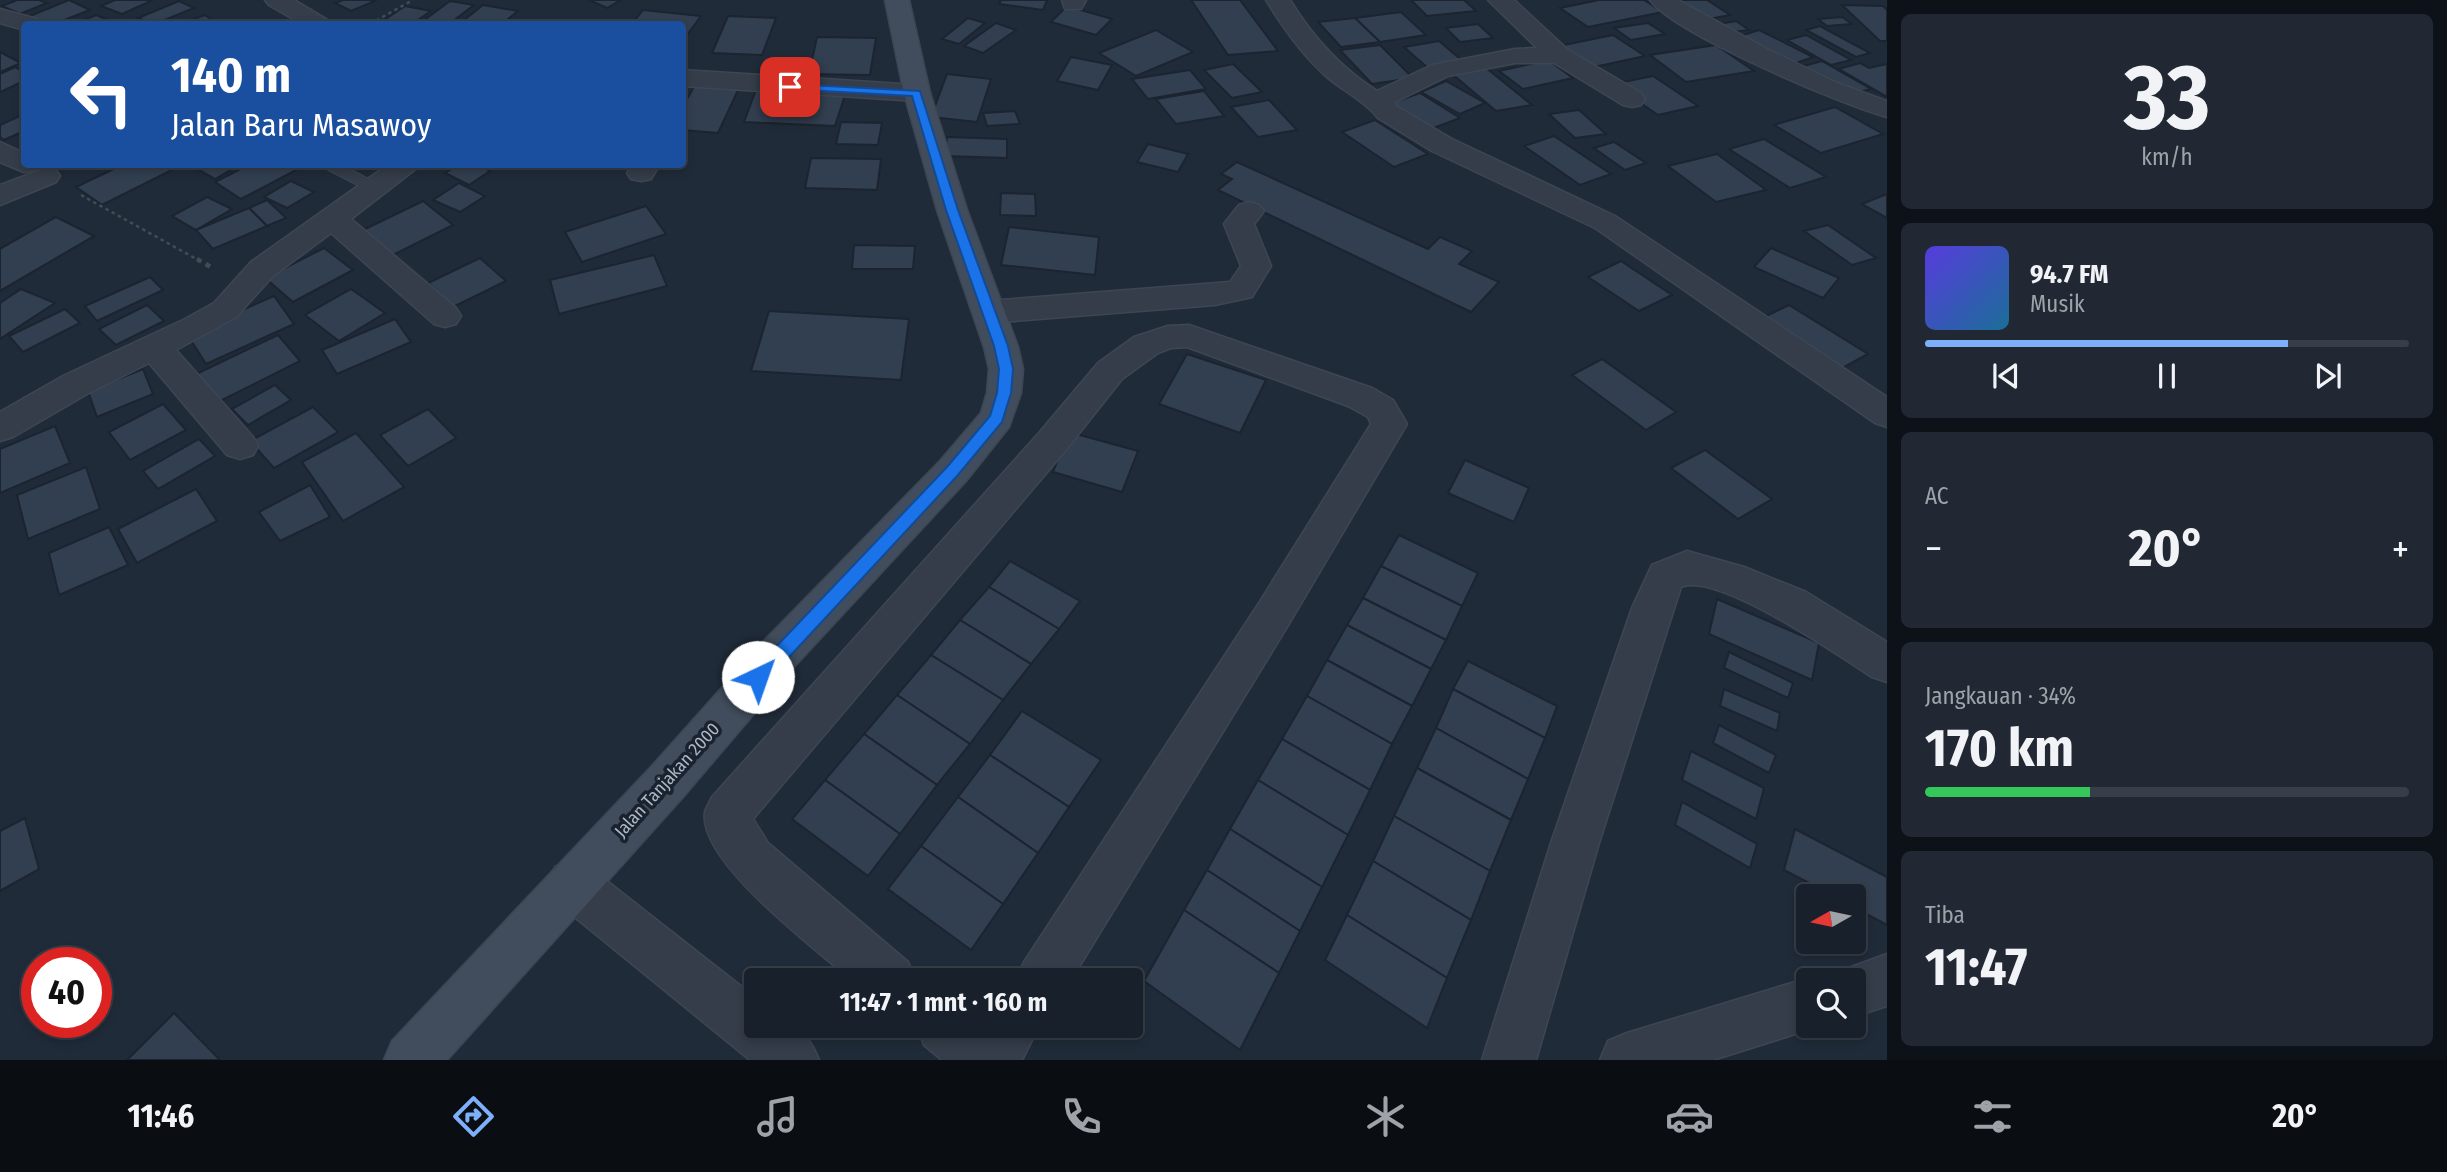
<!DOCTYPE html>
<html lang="id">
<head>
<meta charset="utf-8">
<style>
  body { margin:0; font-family:"Fira Sans Condensed",sans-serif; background:#212833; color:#f1f3f6; height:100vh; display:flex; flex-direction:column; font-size:26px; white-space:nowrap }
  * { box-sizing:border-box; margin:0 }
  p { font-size:23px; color:#9fa3a9 }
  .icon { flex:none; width:38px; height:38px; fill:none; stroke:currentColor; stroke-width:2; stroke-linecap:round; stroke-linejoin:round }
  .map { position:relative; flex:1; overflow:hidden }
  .drawer { display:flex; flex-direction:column; gap:14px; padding:14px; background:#0d1218; width:560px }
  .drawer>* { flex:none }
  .hud { position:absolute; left:21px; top:21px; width:665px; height:147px; border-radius:7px; box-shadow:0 4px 10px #0003,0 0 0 2px #363e47; background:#1a4fa0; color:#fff; overflow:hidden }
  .needle { width:46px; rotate:261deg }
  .buttons { position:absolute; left:1796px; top:884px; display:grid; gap:14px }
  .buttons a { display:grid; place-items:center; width:70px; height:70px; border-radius:7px; background:#18202b; box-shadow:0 4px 10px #0003,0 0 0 2px #363e47; font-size:35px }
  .speed { position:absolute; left:21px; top:947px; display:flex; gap:14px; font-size:35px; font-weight:700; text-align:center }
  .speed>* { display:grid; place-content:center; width:91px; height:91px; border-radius:50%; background:#18202b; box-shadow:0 4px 10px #0003,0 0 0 2px #363e47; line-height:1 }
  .speed .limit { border:10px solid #d22; background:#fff; color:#111 }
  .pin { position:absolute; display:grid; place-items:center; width:60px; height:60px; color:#fff; margin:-30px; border-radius:14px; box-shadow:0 4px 10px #0006 }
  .me { position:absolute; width:77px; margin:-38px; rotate:42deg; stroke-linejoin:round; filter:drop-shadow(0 0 5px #0008) }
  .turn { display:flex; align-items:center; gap:24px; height:147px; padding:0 35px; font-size:32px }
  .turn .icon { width:91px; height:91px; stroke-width:2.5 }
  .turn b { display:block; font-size:49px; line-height:60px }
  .big { font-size:52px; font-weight:700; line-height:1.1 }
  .drawer .tile { flex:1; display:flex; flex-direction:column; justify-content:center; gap:10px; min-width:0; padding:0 24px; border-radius:10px; background:#212833 }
  .drawer .dial { align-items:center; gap:0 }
  .dial b { font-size:91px; line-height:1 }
  .song { display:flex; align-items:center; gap:21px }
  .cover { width:84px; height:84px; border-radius:10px; background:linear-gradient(135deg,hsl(250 70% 55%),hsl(200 70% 35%)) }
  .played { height:7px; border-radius:4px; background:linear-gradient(90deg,#7eaffa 75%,#363e47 75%) }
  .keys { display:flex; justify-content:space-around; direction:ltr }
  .heat { display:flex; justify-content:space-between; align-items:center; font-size:38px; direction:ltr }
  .charge { height:10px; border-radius:5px; background:linear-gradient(90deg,#34c759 34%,#363e47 0) }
  .trip { position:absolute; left:744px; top:968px; width:399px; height:70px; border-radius:7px; background:#18202b; box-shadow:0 4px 10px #0003,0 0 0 2px #363e47; font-weight:700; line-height:70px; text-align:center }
  .tabs { display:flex; height:112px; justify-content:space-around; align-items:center; background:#0a0d11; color:#9fa3a9 }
  .tabs .icon { width:49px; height:49px }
  .tabs .current { color:#7eaffa }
  .tabs b { font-size:32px; color:#f1f3f6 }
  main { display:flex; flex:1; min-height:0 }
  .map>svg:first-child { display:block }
  .building { fill:#323f50; stroke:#1b2430; stroke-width:2 }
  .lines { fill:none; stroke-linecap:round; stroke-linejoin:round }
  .lane-casing { stroke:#3d4653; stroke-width:2 }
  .street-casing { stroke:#3d4653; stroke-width:3 }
  .secondary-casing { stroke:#3d4653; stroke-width:3 }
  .path-far1 { stroke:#3b5052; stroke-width:2.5; stroke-dasharray:3.5 3.5; stroke-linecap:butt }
  .path { stroke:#3b5052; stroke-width:4.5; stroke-dasharray:5 5; stroke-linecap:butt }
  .lane { fill:#343d49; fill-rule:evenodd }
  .street { fill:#343d49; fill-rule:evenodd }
  .secondary { fill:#414c5c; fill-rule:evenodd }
  .route { fill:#1a73e8; stroke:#114b97; stroke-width:2 }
  .labels { text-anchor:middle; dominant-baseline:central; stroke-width:7; stroke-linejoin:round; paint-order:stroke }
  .street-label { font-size:18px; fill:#aeb7c6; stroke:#19222e }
</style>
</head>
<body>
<main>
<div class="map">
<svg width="1887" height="1060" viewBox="0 0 1887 1060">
  <rect width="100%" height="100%" fill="#202b39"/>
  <g class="building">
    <polygon points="17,0 39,0 47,3 20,14 2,6"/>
    <polygon points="69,0 90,10 54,24 38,24 25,18"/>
    <polygon points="115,0 153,0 122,14 101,6"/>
    <polygon points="343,0 377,0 351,11 335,3"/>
    <polygon points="589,0 621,0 607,8"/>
    <polygon points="1001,0 1047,0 1043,10 999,4"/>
    <polygon points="1191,0 1240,0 1278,51 1228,55"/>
    <polygon points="1411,0 1464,0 1476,11 1427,16"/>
    <polygon points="1599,0 1644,0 1663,12 1588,27 1560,8"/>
    <polygon points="1675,0 1707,0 1730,15 1704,20"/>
    <polygon points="179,1 194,8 155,24 138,18"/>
    <polygon points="450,1 474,5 449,24 419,24"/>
    <polygon points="483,5 518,11 502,24 459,24"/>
    <polygon points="1842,5 1883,6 1887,10 1887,41 1880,41"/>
    <polygon points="405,6 431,11 412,24 384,20"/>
    <polygon points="1067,6 1112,19 1096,35 1051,22"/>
    <polygon points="643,10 701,16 682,42 682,24 632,24"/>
    <polygon points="1401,12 1426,35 1380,42 1355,18"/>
    <polygon points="96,15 115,23 75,24"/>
    <polygon points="205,15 216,23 181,24"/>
    <polygon points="728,16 776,18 762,55 712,53"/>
    <polygon points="1842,17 1852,24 1827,26 1818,19"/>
    <polygon points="968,18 985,23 959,44 942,39"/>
    <polygon points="1355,18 1380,42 1341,47 1318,22"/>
    <polygon points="1736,21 1749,30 1732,32 1719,24"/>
    <polygon points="996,23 1016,30 983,53 964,46"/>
    <polygon points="1648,23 1665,34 1631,40 1614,28"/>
    <polygon points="1478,24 1493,38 1460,42 1446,28"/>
    <polygon points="1820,26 1870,53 1856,57 1806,30"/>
    <polygon points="1156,30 1193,52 1136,76 1099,53"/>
    <polygon points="1759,30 1813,57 1788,66 1734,38"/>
    <polygon points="1613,35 1645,56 1585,69 1554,47"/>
    <polygon points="1806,35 1851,60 1831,65 1787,40"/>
    <polygon points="817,37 876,38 870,75 809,74"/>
    <polygon points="1439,41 1465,63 1429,69 1404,47"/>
    <polygon points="1380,45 1413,78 1372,84 1340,50"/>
    <polygon points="1716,45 1754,71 1686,82 1650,55"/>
    <polygon points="0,52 21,63 0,72"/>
    <polygon points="1071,57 1112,65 1098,90 1057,81"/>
    <polygon points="1548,60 1573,78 1523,89 1499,71"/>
    <polygon points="1822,61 1871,89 1849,95 1800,67"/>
    <polygon points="1860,63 1869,68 1887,64 1887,97 1839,69"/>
    <polygon points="1233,64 1262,92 1232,98 1204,70"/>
    <polygon points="15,67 24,72 24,81 0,92 0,74"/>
    <polygon points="1485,67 1532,105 1496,111 1451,73"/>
    <polygon points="1190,70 1206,89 1148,99 1132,79"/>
    <polygon points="947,74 991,79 977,122 931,117"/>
    <polygon points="1653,76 1698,106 1658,115 1613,84"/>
    <polygon points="1446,81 1485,103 1460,114 1421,92"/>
    <polygon points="695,85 739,88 718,133 682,130 682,108"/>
    <polygon points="756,90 845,95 835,126 744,122"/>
    <polygon points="1204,91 1224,116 1176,124 1156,99"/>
    <polygon points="1420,93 1460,118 1423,132 1383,106"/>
    <polygon points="1269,100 1297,130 1258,137 1231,107"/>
    <polygon points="1835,107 1883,134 1821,153 1774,125"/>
    <polygon points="1579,110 1606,134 1575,138 1549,114"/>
    <polygon points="1015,111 1020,124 987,126 983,113"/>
    <polygon points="24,114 24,131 4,140 0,137 0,125"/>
    <polygon points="1375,120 1428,154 1394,167 1342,132"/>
    <polygon points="841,122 882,123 878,145 836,144"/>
    <polygon points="1554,136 1611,174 1580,185 1524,146"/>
    <polygon points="947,137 1007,139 1007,158 945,156"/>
    <polygon points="1764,139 1826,177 1790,188 1729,149"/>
    <polygon points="1614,142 1646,163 1625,170 1594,148"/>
    <polygon points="1148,144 1188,154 1178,172 1137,162"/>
    <polygon points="1717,154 1766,190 1716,202 1668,166"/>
    <polygon points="811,158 881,159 877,190 805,188"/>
    <polygon points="1237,162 1428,249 1440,237 1472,251 1459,264 1499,282 1471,312 1218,190 1232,179 1221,174"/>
    <polygon points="124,164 170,164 176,168 102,205 76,187"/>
    <polygon points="189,164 241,164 215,179"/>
    <polygon points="250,164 293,164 300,168 241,199 215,182"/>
    <polygon points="459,164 477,164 490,171 469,185 445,173"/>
    <polygon points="291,181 314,192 287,208 264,197"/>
    <polygon points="459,183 485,196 460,212 433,200"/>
    <polygon points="1001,193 1035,194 1036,216 1000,215"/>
    <polygon points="1887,194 1887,218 1862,204"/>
    <polygon points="207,197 232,209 196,230 172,216"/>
    <polygon points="267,200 286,218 267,226 249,208"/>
    <polygon points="423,201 453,225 391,256 361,231"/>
    <polygon points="646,206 666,234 582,262 565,232"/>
    <polygon points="249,208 267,226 213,249 196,230"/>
    <polygon points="56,217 94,236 0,291 0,249"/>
    <polygon points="1828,225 1876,258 1852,265 1804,231"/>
    <polygon points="1009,227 1099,237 1095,275 1001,265"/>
    <polygon points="854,245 915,246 913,269 852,269"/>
    <polygon points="324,248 353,270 293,302 265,278"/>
    <polygon points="1771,248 1839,278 1823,298 1754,267"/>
    <polygon points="654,255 667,286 559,314 550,280"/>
    <polygon points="480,258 506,281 453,307 428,283"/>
    <polygon points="1621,261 1672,295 1639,311 1588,277"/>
    <polygon points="150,277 163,290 97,321 85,306"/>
    <polygon points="21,289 55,303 0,339 0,303"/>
    <polygon points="351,289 385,313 339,341 305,315"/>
    <polygon points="274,296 294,324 206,364 187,334"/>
    <polygon points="147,305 164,321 116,345 99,329"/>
    <polygon points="1789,305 1868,354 1837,371 1758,320"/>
    <polygon points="65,309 80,323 23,352 9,336"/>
    <polygon points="769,311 909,319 901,380 751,371"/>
    <polygon points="395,319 411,342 337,374 322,350"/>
    <polygon points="278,335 300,361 212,405 190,377"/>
    <polygon points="1187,354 1266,380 1240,433 1159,404"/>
    <polygon points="1602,359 1676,412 1646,430 1572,375"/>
    <polygon points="143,369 153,394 97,417 88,391"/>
    <polygon points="275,385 291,400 248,425 232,409"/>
    <polygon points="163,404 186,430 130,460 109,432"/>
    <polygon points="313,407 338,432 274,468 250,441"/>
    <polygon points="428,409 456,438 408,466 380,435"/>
    <polygon points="55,426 70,463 0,493 0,449"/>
    <polygon points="1069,432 1138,451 1122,492 1053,472"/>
    <polygon points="356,433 404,487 343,521 302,462"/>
    <polygon points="199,439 215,456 158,489 143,471"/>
    <polygon points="1705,450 1772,499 1738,519 1671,468"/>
    <polygon points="1465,460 1529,488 1514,522 1448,493"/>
    <polygon points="86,467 100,509 28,539 17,495"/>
    <polygon points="310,485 330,517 280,541 259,512"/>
    <polygon points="196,489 217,521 137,563 118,529"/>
    <polygon points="109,527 128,565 59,595 49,553"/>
    <polygon points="1399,535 1478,573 1462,606 1381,566"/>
    <polygon points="1010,561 1080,601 1059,629 989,587"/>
    <polygon points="1381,566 1462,606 1446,640 1363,598"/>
    <polygon points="989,587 1059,629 1031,664 960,620"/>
    <polygon points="1363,598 1446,640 1431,669 1347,625"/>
    <polygon points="1717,599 1819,643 1812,680 1709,634"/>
    <polygon points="960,620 1031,664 1003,700 931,655"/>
    <polygon points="1347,625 1431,669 1412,706 1327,660"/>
    <polygon points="1729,652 1793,683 1788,698 1724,668"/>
    <polygon points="931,655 1003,700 970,744 897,695"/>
    <polygon points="1327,660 1412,706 1392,744 1307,696"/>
    <polygon points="1468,661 1557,706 1545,738 1453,689"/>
    <polygon points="1453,689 1545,738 1528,779 1436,728"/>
    <polygon points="1724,689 1780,713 1777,731 1720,706"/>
    <polygon points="897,695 970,744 937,785 864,734"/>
    <polygon points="1307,696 1392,744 1370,790 1282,739"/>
    <polygon points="1022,711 1101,760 1069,807 990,755"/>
    <polygon points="1719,725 1776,755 1769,773 1713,743"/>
    <polygon points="1436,728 1528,779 1511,820 1417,768"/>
    <polygon points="864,734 937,785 900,834 825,780"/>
    <polygon points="1282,739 1370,790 1348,835 1258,780"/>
    <polygon points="1691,751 1764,788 1756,819 1682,780"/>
    <polygon points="990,755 1069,807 1038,853 958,797"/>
    <polygon points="1417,768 1511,820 1490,871 1394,816"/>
    <polygon points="825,780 900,834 868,876 792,819"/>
    <polygon points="1258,780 1348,835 1322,887 1230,829"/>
    <polygon points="958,797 1038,853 1003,904 921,846"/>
    <polygon points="1682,802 1757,844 1750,868 1675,825"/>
    <polygon points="1394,816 1490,871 1471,920 1373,861"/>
    <polygon points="25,818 39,869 0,891 0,831"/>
    <polygon points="1230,829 1322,887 1300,931 1207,870"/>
    <polygon points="1795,829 1887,877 1887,925 1853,907 1853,896 1834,896 1784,870"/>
    <polygon points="921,846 1003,904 971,950 888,889"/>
    <polygon points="1373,861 1471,920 1447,978 1347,915"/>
    <polygon points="1207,870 1300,931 1279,973 1184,910"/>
    <polygon points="1184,910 1279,973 1240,1050 1144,981"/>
    <polygon points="1347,915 1447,978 1427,1028 1325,960"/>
    <polygon points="174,1013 220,1060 127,1060"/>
  </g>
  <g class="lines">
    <defs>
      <polygon id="lane" points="317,164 340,164 385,188 383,192 371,192"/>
      <g id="street">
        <polygon points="265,0 294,0 326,19 330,24 302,24 269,5"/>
        <polygon points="1062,0 1086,0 1081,9 1065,9"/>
        <path d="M1266 0H1290C1312 36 1341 68 1377 91L1432 65 1515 49 1537 48 1488 0H1514L1568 50 1641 93 1645 99 1641 105 1632 107 1623 105 1554 63H1515L1448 76 1395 102 1396 106 1452 139 1615 216 1887 397V427L1875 423 1595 228 1432 151 1378 118C1365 101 1343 91 1327 77 1302 55 1283 28 1266 0Z"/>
        <path d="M1650 0H1678L1767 49 1837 83 1887 101V117C1844 106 1673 33 1650 0Z"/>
        <polygon points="0,9 37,19 41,24 24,24 24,30 0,23"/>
        <polygon points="682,70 917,85 926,88 930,93 926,98 917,101 682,86"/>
        <polygon points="0,142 24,153 24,164 38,164 34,170 24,172 0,162"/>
        <polygon points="389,164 422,164 351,219 456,308 461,316 456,324 445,327 434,324 331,233 273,276 236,317 176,350 253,437 258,446 253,455 240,459 227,455 149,363 87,394 13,437 0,441 0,412 63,376 185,319 214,303 251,262"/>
        <polygon points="632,164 660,164 651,179 641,181 631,179 627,173"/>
        <polygon points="46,168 56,170 60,176 56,182 0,205 0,185"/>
        <polygon points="1249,202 1259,205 1264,211 1254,224 1271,266 1252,297 1215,305 988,323 977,320 972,312 977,304 988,301 1230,282 1241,266 1224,224 1239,205"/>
        <path d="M1189 325 1372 388 1393 400 1407 424 1287 627 1071 980H1016L1024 962 1259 603 1371 424 1368 417 1348 406 1187 347 1171 348 1158 353 1122 379 1065 451 753 819 768 843 908 962 916 980H851C816 949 697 861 705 812 706 808 710 802 712 797L1039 433 1098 363 1134 337 1168 326Z"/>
        <path d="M1687 551 1744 567 1806 592 1887 642V682L1872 677C1839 656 1717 571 1681 587L1599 843 1536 1060H1482L1551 843 1632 608 1652 565Z"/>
        <path d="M572 860 589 867 756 998V1026C792 1026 804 1023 819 1060H750L555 901 548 884 555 867Z"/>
        <polygon points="1887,954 1887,1006 1853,1017 1853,980 1832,980 1835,973"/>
        <polygon points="1808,978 1813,980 1808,980 1808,1026 1819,1026 1808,1030 1713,1060 1600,1060 1608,1041 1627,1033"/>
        <polygon points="917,1026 1039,1026 1022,1060 942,1060 924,1045"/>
      </g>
      <polygon id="secondary" points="885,0 909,0 930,93 967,210 1018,347 1023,369 1021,393 1009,427 966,481 792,669 683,797 447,1060 384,1060 392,1041 651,767 762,643 940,461 981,413 987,393 989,369 984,347 937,210 904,93"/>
    </defs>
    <use href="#lane" class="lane-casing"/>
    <use href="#street" class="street-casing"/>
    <use href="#secondary" class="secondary-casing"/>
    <g class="path-far1">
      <polyline points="370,24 413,0"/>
      <polyline points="81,195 200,261"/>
    </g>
    <polyline class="path" points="197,259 211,267"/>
    <use href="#lane" class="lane"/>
    <use href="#street" class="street"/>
    <use href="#secondary" class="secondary"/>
  </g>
  <polygon class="route" points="790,84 920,91 958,210 1008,346 1013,369 1011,393 1002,422 958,475 765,683 758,685 752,683 749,677 752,672 947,467 990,416 997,393 999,369 994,346 946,210 912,96 786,89 786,85"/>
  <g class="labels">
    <g class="street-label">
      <text transform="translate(667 780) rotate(-48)">Jalan Tanjakan 2000</text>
    </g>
  </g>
</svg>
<div class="buttons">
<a><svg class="needle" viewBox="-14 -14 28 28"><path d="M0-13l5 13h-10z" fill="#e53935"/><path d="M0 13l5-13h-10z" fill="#9fa3a9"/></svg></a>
<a><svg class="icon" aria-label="search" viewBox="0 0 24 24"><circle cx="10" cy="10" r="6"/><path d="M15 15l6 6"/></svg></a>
</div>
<div class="speed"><div class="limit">40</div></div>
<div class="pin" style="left:790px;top:87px;background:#d93025"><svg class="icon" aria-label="arrive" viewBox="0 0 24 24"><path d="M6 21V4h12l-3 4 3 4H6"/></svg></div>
<svg class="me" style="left:758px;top:677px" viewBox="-20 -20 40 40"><circle r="19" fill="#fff"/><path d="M0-13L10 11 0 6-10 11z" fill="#1a73e8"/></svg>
<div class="trip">11:47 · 1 mnt · 160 m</div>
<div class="hud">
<div class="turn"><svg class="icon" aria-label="left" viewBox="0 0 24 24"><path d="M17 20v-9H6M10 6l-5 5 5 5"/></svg><div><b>140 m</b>Jalan Baru Masawoy</div></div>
</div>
</div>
<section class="drawer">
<div class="tile dial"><b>33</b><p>km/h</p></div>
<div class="tile">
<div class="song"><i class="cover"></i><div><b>94.7 FM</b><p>Musik</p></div></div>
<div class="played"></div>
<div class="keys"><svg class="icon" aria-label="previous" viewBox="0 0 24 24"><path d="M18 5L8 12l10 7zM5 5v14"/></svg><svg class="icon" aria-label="pause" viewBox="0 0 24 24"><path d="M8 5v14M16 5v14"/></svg><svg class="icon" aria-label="next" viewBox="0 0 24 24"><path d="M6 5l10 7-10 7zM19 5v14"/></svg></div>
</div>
<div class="tile"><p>AC</p>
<div class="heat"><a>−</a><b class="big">20°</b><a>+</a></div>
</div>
<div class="tile"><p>Jangkauan · 34%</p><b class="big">170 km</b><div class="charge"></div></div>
<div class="tile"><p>Tiba</p><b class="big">11:47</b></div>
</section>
</main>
<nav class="tabs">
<b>11:46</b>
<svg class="icon current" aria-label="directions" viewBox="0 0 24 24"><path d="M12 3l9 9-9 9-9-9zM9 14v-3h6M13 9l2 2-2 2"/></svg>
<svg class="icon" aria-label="music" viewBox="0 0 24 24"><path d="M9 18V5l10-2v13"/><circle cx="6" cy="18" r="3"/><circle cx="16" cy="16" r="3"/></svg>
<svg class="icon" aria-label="phone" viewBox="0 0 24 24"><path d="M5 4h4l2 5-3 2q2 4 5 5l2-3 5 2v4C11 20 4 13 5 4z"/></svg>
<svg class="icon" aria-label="climate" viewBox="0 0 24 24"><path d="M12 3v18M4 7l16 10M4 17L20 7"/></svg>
<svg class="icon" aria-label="car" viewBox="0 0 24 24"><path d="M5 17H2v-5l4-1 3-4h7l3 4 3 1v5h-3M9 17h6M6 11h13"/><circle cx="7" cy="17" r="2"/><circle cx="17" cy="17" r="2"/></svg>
<svg class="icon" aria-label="filters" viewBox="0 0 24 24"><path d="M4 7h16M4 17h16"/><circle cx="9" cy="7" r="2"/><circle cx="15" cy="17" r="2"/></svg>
<b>20°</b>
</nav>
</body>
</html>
